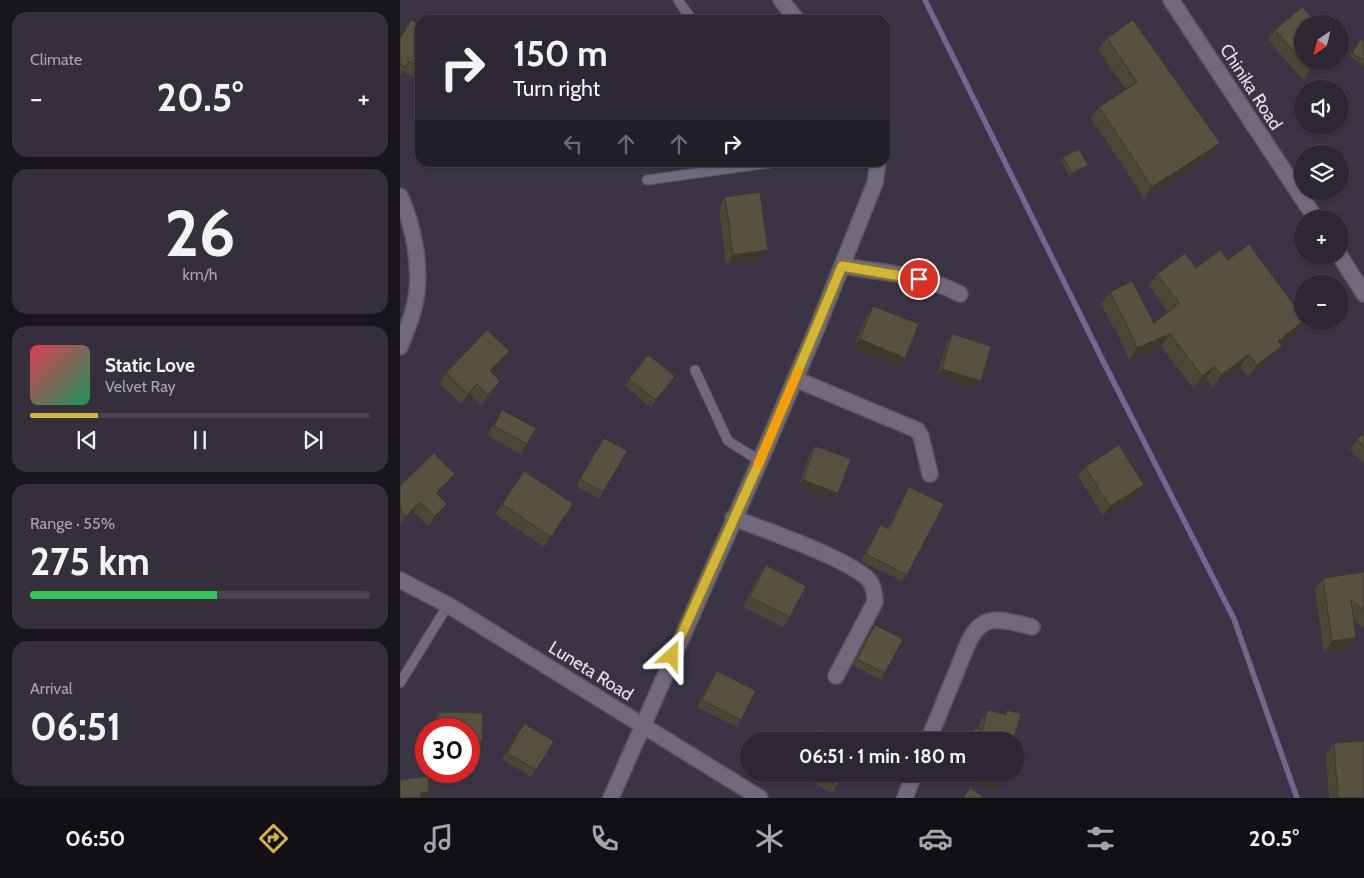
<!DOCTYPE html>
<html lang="en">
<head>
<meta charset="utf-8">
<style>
  body { margin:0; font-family:Cabin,sans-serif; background:#342f3b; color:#f1f3f6; height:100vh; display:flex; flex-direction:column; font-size:19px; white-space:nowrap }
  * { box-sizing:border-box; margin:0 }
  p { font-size:16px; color:#a6a5ac }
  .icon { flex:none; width:28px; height:28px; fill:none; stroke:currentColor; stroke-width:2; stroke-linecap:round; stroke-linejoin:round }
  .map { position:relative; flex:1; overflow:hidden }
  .side { display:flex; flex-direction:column; gap:12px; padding:12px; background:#18151c; width:400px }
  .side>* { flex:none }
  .top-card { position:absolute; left:15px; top:15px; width:475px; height:152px; border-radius:15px; box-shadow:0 1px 4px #0004,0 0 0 1px #48444e; background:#2c2733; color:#f1f3f6; overflow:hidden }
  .needle { width:32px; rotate:215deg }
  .controls { position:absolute; left:894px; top:15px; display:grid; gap:10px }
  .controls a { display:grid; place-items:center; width:55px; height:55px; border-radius:50%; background:#2c2733; box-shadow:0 1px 4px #0004,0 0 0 1px #48444e; font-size:25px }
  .speed { position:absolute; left:15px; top:718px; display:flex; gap:10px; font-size:25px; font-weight:700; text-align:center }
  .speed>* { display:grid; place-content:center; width:65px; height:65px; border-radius:50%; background:#2c2733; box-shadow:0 1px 4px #0004,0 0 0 1px #48444e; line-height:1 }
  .speed .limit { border:8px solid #d22; background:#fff; color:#111 }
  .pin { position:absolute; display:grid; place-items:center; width:42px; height:42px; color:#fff; margin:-21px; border:2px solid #fff; border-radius:50%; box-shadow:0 1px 5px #0007 }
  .me { position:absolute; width:55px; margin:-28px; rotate:24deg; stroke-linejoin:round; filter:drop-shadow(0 0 4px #0008) }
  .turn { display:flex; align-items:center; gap:18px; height:105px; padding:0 15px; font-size:22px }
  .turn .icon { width:65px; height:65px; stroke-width:2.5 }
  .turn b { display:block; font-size:35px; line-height:42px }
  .lanes { display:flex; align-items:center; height:48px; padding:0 15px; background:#0003; justify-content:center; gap:25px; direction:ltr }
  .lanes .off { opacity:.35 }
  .big { font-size:38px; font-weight:700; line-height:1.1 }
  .side .card { flex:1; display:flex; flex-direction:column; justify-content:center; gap:8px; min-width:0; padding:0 18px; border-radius:15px; background:#342f3b }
  .side .dial { align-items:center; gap:0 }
  .dial b { font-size:65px; line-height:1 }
  .song { display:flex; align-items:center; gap:15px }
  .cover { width:60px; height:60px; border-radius:8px; background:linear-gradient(135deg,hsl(350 70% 55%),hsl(150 70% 35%)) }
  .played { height:5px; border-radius:2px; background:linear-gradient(90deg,#d2b736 20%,#48444e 20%) }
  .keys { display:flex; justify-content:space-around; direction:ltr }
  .heat { display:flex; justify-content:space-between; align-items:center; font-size:28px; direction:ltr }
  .charge { height:8px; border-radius:4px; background:linear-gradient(90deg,#34c759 55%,#48444e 0) }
  .trip { position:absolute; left:340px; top:732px; width:285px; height:50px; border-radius:25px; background:#2c2733; box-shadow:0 1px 4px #0004,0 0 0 1px #48444e; font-weight:700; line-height:50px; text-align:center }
  .tabs { display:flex; height:80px; justify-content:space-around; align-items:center; background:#121014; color:#a6a5ac }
  .tabs .icon { width:35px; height:35px }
  .tabs .active { color:#d2b736 }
  .tabs b { font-size:22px; color:#f1f3f6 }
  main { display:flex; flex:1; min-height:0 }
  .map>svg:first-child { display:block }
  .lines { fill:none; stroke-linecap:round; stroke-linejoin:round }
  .stream { stroke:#776490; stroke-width:5.5 }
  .lane-casing { stroke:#595361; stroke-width:11 }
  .street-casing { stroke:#595361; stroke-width:18 }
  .secondary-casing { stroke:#595361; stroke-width:18 }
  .lane { stroke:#716a7c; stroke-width:9 }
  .street { stroke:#716a7c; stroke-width:15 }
  .secondary { stroke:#716a7c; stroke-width:15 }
  .wall { fill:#4a4736 }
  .shaded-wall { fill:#3c392c }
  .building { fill:#56523f; stroke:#3c392c }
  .route-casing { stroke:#887723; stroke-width:12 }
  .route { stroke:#d2b736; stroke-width:9 }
  .slow { stroke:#f59e0b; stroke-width:9 }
  .labels { text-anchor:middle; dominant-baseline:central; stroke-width:5; stroke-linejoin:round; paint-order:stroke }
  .street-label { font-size:18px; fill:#e5e1eb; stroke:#3b3444 }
</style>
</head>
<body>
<main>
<section class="side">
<div class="card"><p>Climate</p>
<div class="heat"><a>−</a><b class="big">20.5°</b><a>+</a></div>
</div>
<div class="card dial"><b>26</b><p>km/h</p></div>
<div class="card">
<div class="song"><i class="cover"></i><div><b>Static Love</b><p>Velvet Ray</p></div></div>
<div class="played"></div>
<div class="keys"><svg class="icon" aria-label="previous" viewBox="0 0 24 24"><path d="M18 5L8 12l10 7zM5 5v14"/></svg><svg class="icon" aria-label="pause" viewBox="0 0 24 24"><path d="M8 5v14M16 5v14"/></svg><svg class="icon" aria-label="next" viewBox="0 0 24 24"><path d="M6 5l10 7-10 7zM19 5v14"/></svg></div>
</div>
<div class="card"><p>Range · 55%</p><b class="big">275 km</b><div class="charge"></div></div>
<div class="card"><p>Arrival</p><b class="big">06:51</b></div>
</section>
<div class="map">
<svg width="964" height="798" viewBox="0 0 964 798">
  <rect width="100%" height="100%" fill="#3b3444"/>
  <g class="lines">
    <polyline class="stream" points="525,0 703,361 834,619 897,798"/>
    <defs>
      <g id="lane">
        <polyline points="278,0 292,20"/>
        <polyline points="247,180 377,162"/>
        <polyline points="295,370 328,441 360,461"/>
        <polyline points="0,683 48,605"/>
      </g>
      <g id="street">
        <polyline points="381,0 397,20"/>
        <path d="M0 196C13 224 20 261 17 291 15 311 7 329 0 347"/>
        <path d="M442 266C481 272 525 275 560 294"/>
        <polyline points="395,379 517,430 521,436 530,474"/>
        <path d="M333 518C360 528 459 562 471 583 474 589 475 595 475 602L436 676"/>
        <polyline points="0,580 48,605 360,798"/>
        <path d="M528 741 569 641C584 610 605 621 632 627"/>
        <polyline points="211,798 360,461 417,328 475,183 478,162"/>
        <polyline points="505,798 514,774"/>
      </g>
      <g id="secondary">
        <polyline points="771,0 916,219"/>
        <polyline points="940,256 964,294"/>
      </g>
    </defs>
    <use href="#lane" class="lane-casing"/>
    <use href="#street" class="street-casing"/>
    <use href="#secondary" class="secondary-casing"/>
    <use href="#lane" class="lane"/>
    <use href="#street" class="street"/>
    <use href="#secondary" class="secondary"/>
  </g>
  <g class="wall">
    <polygon points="11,20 20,24 20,81 3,71 0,76 0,37"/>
    <polygon points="875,30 924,61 903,80 868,40"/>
    <polygon points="707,38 820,143 812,154 744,198 691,118 699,107 726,89 698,50"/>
    <polygon points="961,39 964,41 964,66 949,56"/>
    <polygon points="663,157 685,168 670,177 661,160"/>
    <polygon points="325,197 368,250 361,260 326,264 319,207"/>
    <polygon points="828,260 902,321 905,321 897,332 880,344 882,346 873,358 848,377 840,367 813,387 806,379 793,388 761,346 729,360 715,328 714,329 701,304 710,292 754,323 768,312 749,286 757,274 796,268"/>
    <polygon points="473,306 498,367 453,348 467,316"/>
    <polygon points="552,334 576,388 537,375 548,341"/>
    <polygon points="102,361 91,372 94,391 81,405 70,394 61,404 39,383 46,373"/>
    <polygon points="275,376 251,407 224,386 229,379"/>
    <polygon points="102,410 127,444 120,454 87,435"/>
    <polygon points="964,433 964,465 950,449 957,439"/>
    <polygon points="204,438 203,492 199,499 176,486 199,445"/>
    <polygon points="415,446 438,493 434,500 398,487 410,453"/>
    <polygon points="685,467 737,495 703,516 678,476"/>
    <polygon points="124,471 173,504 144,547 95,514"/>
    <polygon points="48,484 37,495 40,514 28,526 13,512 0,525 0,486"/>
    <polygon points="509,487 507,575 502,581 461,561 476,532 480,525 488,528 505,494"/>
    <polygon points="366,565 390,617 383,627 343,607 359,575"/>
    <polygon points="964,572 964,628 954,620 948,650 924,653 915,589 923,578"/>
    <polygon points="475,625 485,673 481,680 452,665 470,631"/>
    <polygon points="317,671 341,720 336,727 297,707 312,678"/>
    <polygon points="588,710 604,715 607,710 613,741 568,741 568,738 575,728 578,729 581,720"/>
    <polygon points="39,712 83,713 82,742 78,748 69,748 69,729 35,729 35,719"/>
    <polygon points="124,724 136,770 131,777 102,759"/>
    <polygon points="934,743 964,798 929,798 926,754"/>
    <polygon points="398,774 444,774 432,793"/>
    <polygon points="564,774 605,774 596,790 562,780"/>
  </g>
  <g class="shaded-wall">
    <polygon points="920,61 924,61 903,80 910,70"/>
    <polygon points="820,143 812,154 744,198 752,187"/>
    <polygon points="688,165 685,168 670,177 672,173"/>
    <polygon points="368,250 361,260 326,264 333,255"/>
    <polygon points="904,321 905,321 897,332 869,353 878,341"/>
    <polygon points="770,334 761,346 729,360 737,348"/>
    <polygon points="460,339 505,358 498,367 453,348"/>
    <polygon points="882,346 873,358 848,377 857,365"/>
    <polygon points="109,351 102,361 83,381 90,371"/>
    <polygon points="849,354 840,367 813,387 821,375"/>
    <polygon points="815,366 806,379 793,388 802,376"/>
    <polygon points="542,369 581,381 576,388 537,375"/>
    <polygon points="100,381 94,391 81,405 88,395"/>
    <polygon points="77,384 70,394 61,404 68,394"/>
    <polygon points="55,474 48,484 29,503 36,493"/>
    <polygon points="403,480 438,493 434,500 398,487"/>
    <polygon points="744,485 737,495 703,516 710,506"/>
    <polygon points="20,502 13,512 0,525 6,516"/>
    <polygon points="47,504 40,514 28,526 35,516"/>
    <polygon points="956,638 948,650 924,653 932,641"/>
    <polygon points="69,741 82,742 78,748 69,748"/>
    <polygon points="567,774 580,774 603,780 596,790 562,780"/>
    <polygon points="29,792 25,798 17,798 21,793"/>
  </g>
  <g class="building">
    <polygon points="902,7 918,24 902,24 902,61 920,61 910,70 875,30"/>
    <polygon points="11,20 20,24 20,67 9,61 6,67 0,64 0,39"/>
    <polygon points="733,20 820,143 752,187 699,107 737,82 707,38"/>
    <polygon points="961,39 964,41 964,61 952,53"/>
    <polygon points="679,149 688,165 672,173 663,157"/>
    <polygon points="360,192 368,250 333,255 325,197"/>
    <polygon points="849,244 902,316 902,321 904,321 878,341 882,346 857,365 849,354 821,375 815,366 802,376 770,334 737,348 723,316 722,317 710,292 732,281 754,323 779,303 757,274 785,253 796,268 820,250 828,260"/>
    <polygon points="473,306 519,324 505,358 460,339"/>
    <polygon points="87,330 109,351 90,371 100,381 88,395 77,384 68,394 46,373"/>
    <polygon points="552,334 591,346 581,381 542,369"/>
    <polygon points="248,355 275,376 256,400 229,379"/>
    <polygon points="102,410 136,428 127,444 94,426"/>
    <polygon points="964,433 964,448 957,439"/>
    <polygon points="204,438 227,451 203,492 180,479"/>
    <polygon points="719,445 744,485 710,506 685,467"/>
    <polygon points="415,446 451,459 438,493 403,480"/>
    <polygon points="34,453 55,474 36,493 47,504 35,516 20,502 6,516 0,509 0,486"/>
    <polygon points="124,471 173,504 151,537 102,504"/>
    <polygon points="509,487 544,504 507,575 466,554 480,525 489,529"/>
    <polygon points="366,565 406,586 390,617 350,597"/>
    <polygon points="964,572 964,610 951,600 956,638 932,641 923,578"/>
    <polygon points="475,625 503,639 485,673 457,659"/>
    <polygon points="317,671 356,691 341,720 302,700"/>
    <polygon points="588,710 606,715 607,710 621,714 613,741 572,741 575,728 582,730"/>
    <polygon points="39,712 83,713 82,742 69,741 69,729 39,729"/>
    <polygon points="124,724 154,741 136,770 107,753"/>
    <polygon points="421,729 434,736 431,741 414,741"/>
    <polygon points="964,741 964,798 938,798 934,743"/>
    <polygon points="414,774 444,774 437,786"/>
    <polygon points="580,774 605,774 603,780"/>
    <polygon points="28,776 29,792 21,793 21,798 0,798 0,780"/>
    <polygon points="570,788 585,798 563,798"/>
  </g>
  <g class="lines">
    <defs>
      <polyline id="route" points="272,656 360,461 442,266 519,279"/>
    </defs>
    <use href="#route" class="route-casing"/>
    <use href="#route" class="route"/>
    <polyline class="slow" points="358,464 398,372"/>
  </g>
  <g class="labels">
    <g class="street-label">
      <text transform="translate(851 87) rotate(57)">Chinika Road</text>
      <text transform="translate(191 671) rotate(32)">Luneta Road</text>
    </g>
  </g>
</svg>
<div class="controls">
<a><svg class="needle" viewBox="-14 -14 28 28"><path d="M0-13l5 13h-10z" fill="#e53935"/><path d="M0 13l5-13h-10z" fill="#a6a5ac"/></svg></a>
<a><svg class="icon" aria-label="sound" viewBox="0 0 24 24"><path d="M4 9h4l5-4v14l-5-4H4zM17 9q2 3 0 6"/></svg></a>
<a><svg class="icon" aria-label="layers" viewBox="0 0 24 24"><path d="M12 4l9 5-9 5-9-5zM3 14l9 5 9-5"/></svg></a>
<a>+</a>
<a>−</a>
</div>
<div class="speed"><div class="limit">30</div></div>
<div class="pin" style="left:519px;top:279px;background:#d93025"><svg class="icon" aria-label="arrive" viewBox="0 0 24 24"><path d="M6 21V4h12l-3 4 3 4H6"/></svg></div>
<svg class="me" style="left:272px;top:656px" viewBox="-20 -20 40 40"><path d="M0-17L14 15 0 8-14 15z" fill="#d2b736" stroke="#fff" stroke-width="4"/></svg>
<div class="trip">06:51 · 1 min · 180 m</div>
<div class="top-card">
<div class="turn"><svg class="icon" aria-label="right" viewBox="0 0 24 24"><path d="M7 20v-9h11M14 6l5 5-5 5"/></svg><div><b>150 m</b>Turn right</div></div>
<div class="lanes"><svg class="icon off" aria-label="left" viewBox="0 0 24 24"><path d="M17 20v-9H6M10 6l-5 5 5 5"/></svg><svg class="icon off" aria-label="ahead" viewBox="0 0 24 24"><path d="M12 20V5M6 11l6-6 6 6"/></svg><svg class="icon off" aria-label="ahead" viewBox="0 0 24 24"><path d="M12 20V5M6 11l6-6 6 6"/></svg><svg class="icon" aria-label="right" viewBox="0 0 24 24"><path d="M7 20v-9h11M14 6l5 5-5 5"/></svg></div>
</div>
</div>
</main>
<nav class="tabs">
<b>06:50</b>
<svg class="icon active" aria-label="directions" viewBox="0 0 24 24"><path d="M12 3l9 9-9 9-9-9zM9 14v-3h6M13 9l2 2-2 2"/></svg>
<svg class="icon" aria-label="music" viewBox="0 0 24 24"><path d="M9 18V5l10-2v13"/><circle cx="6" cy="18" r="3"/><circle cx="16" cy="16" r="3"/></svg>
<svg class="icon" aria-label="phone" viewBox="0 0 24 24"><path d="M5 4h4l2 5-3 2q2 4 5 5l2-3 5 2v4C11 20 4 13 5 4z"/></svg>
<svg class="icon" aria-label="climate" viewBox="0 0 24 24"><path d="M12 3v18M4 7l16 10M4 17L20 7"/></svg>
<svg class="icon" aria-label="car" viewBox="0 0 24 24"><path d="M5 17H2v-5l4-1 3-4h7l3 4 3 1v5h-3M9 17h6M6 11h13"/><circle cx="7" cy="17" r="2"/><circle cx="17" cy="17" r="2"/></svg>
<svg class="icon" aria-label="filters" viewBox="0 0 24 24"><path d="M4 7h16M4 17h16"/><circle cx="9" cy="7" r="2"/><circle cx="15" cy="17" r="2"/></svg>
<b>20.5°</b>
</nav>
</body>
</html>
